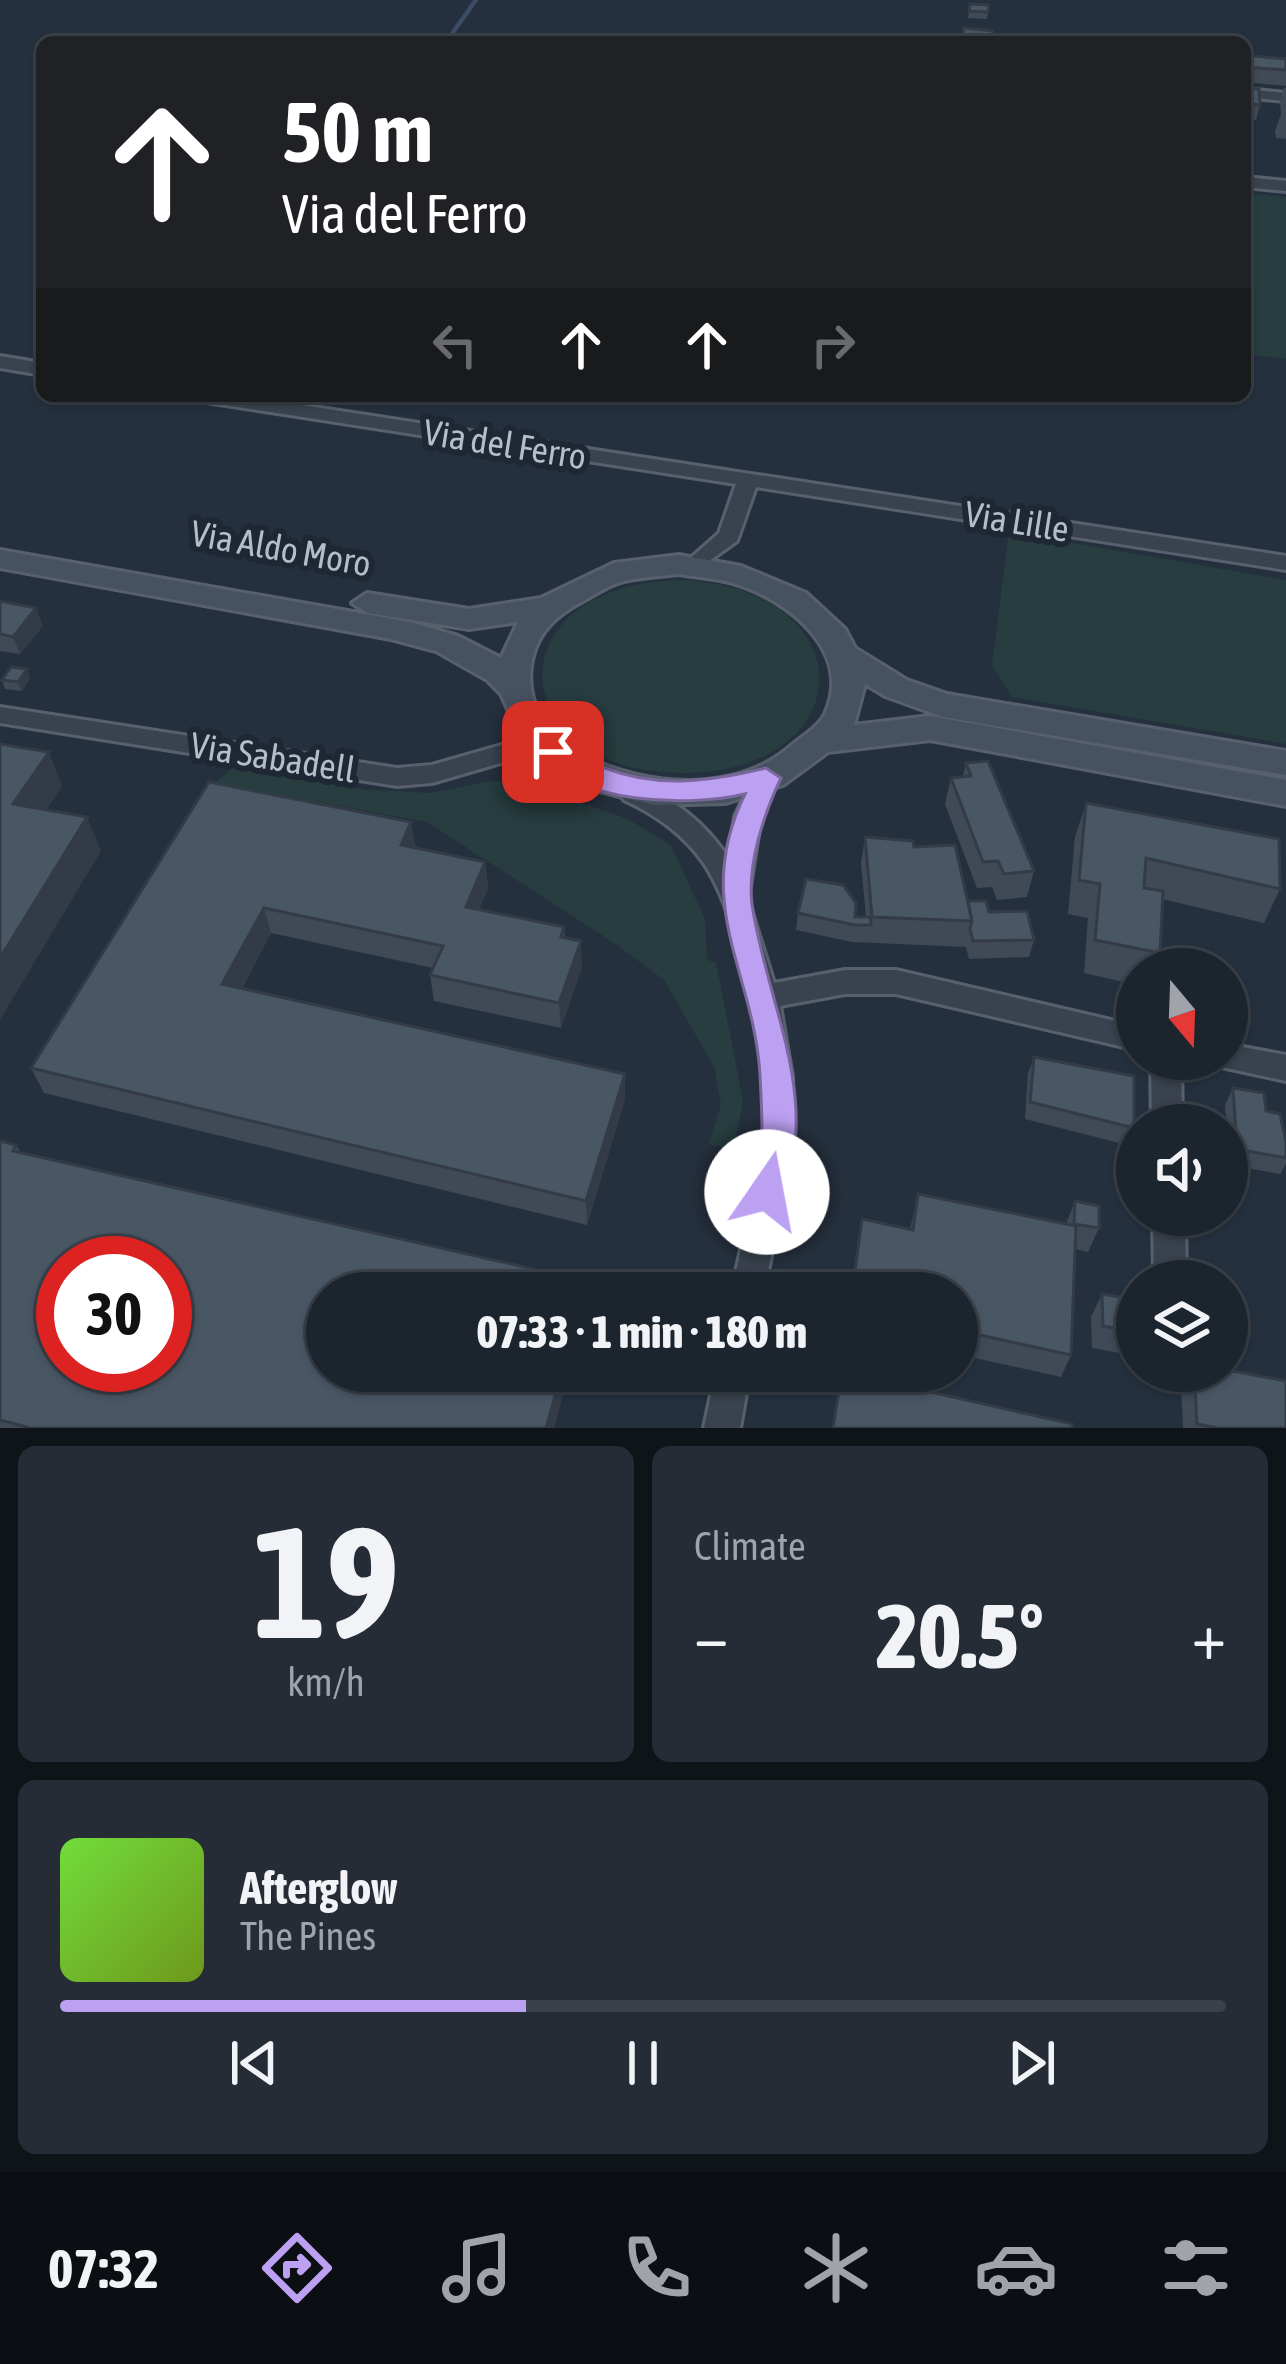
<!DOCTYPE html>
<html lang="en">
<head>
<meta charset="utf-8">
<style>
  body { margin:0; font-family:"Asap Condensed",sans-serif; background:#252c36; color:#f1f3f6; height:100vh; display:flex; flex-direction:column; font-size:45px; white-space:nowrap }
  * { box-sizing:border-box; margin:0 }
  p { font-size:39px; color:#a0a4aa }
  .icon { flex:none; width:66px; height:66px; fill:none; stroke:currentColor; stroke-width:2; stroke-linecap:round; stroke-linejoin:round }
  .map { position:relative; height:1428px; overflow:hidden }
  .sheet { display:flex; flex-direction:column; gap:18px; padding:18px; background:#0f1419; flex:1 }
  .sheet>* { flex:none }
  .banner { position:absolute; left:36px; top:36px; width:1215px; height:366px; border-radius:18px; box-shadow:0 3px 9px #0004,0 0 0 3px #3a414a; background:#202124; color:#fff; overflow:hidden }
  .needle { width:78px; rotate:161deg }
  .tools { position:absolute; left:1116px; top:948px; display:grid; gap:24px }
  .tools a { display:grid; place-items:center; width:132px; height:132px; border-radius:50%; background:#1c242e; box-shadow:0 3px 9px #0004,0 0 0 3px #3a414a; font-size:60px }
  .speed { position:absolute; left:36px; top:1236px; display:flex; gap:24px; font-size:60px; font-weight:700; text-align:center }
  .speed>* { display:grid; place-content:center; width:156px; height:156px; border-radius:50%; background:#1c242e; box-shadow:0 3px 9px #0004,0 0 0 3px #3a414a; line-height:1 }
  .speed .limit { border:18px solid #d22; background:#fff; color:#111 }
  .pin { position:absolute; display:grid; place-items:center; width:102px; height:102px; color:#fff; margin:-51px; border-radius:24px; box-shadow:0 6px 18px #0006 }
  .me { position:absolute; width:132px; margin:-66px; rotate:12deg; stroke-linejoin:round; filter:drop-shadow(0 0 9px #0008) }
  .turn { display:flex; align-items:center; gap:42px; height:252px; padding:0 48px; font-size:54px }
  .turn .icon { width:156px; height:156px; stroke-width:2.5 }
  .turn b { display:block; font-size:84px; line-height:102px }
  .lanes { display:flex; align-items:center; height:114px; padding:0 48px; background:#0003; justify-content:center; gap:60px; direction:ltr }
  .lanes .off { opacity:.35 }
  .big { font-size:90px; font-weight:800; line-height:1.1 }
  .sheet .widget { flex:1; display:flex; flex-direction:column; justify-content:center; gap:18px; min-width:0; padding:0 42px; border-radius:18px; background:#252c36 }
  .sheet .dial { align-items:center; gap:0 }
  .dial b { font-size:156px; line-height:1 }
  .song { display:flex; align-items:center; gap:36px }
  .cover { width:144px; height:144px; border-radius:18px; background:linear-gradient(135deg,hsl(100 70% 55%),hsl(80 70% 35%)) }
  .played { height:12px; border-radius:6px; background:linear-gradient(90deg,#bca0f2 40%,#3a414a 40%) }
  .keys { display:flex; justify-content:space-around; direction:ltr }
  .heat { display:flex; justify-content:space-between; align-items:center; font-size:66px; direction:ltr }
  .sheet .tiles { flex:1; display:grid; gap:18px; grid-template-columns:1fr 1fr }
  .widget:last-child { grid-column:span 2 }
  .trip { position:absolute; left:306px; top:1272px; width:672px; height:120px; border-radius:60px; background:#1c242e; box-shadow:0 3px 9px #0004,0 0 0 3px #3a414a; font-weight:800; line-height:120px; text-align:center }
  .menu { display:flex; height:192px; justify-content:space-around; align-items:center; background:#0b0e12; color:#a0a4aa }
  .menu .icon { width:84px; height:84px }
  .menu .active { color:#bca0f2 }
  .menu b { font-size:54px; color:#f1f3f6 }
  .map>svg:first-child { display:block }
  .green { fill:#273d3f }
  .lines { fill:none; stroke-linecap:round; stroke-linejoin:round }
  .stream { stroke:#3a4d65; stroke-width:4.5 }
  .minor-casing { stroke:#57606c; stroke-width:6 }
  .secondary-casing { stroke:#57606c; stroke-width:6 }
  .minor { fill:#39424e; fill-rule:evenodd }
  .secondary { fill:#475261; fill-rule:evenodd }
  .wall { fill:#3f4a56 }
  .shaded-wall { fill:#333c46 }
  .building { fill:#495664; stroke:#333c46; stroke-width:3; fill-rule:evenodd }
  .route { fill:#bca0f2; stroke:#7a689d; stroke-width:3 }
  .labels { text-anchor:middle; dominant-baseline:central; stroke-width:12; stroke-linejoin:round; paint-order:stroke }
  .street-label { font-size:36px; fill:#b5bdc9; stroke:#1e2733 }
</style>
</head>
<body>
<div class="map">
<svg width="1286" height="1428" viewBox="0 0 1286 1428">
  <rect width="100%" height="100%" fill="#25303e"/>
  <g class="green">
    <polygon points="1245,193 1286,197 1286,359 1245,354"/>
    <polygon points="1009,532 1286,580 1286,744 1012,697 992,665"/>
    <path d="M685 580C867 591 861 771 685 773 500 775 490 580 685 580Z"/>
    <polygon points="233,768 361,789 430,793 492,781 524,783 628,819 671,845 705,919 707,960 716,962 743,1101 734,1150 709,1144 721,1104 714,1067 664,980 614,943 427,822 214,783"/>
  </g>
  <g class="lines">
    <polyline class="stream" points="446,42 476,0"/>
    <defs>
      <g id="minor">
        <polygon points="1245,89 1286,93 1286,101 1245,97"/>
        <polygon points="1245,177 1286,181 1286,191 1245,187"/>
        <polygon points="0,356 42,363 42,375 0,368"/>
        <polygon points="196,396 243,396 1286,556 1286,570 756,487 737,541 695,571 684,564 719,533 736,484 206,402"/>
        <polygon points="0,707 397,768 432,765 543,733 555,742 552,748 432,783 397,786 0,723"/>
        <path d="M766 769 775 771 778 778 761 816 748 900 774 983 845 970H896L1137 1026V1050L896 994H845L780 1006 792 1076 793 1139 764 1293H732C741 1242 757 1191 763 1139 770 1069 743 920 703 862 683 834 655 814 624 800L620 793 624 786 633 784C673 796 706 824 729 859L735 816 757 771Z"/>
        <polygon points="1227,1044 1286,1055 1286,1081 1217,1066 1213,1059 1227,1059"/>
        <polygon points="1151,1059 1181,1059 1182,1125 1152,1125"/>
        <polygon points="1153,1215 1185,1215 1186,1281 1154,1281"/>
        <polygon points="716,1371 750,1371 740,1428 704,1428"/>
      </g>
      <path id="secondary" d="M0 550 410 622 458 636 501 658 518 622 469 629 367 613 352 603 367 593 469 609 541 598 614 563 679 555 741 566 806 593 845 629 855 648 907 680 947 694 1286 751V775L943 717 885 696 865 684 854 725 930 716 1286 780V806L930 740 828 752 783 785 726 803 654 805 596 790 561 774 523 742 501 694 487 680 436 651 391 639 0 568ZM679 574C696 577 716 578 733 583 787 599 854 651 825 714 819 726 803 736 792 745 764 770 728 780 691 781 625 782 515 747 532 660 538 631 558 614 583 601 596 594 610 584 624 581 642 577 661 576 679 574Z"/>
    </defs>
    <use href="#minor" class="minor-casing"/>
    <use href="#secondary" class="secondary-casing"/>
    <use href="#minor" class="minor"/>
    <use href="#secondary" class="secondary"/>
  </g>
  <g class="wall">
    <polygon points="970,4 989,5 987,19 968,18"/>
    <polygon points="1245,55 1286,59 1286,86 1245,82"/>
    <polygon points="1284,87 1286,88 1286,141 1286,139 1276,138 1275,131 1281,114 1280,102"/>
    <polygon points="1245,88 1260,105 1256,120 1245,119"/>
    <polygon points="0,601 43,626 20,654 0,651"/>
    <polygon points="30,678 22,691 5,689 2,680"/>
    <polygon points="966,763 1034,871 1027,897 997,900 992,887 977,888 945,804 951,778 963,776"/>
    <polygon points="209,782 411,822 415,848 485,862 488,888 479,909 564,927 565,938 582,967 561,1028 434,1001 430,975 433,968 271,933 242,988 625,1074 625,1099 587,1225 44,1093 31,1068"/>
    <polygon points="1086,803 1280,889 1264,923 1162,899 1160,953 1154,969 1137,969 1137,985 1084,973 1088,918 1068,914 1075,837"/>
    <polygon points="865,837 914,847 968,901 1034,940 1029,957 969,959 966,947 852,942 796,930 798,913 866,917 861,863"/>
    <polygon points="1034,1057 1134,1128 1127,1145 1025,1119 1028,1073"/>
    <polygon points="1233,1088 1266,1111 1286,1142 1286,1164 1280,1174 1229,1165 1225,1105"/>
    <polygon points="0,1141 16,1145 21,1153 586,1281 586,1293 327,1293 327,1371 569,1371 554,1428 0,1428"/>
    <polygon points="918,1194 1066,1224 1075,1201 1099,1228 1088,1252 1075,1249 1071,1355 1061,1377 957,1354 957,1293 850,1293 862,1219 910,1229"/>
    <polygon points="1102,1294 1137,1300 1136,1356 1092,1348 1091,1317"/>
    <polygon points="1190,1371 1227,1371 1286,1428 1183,1428 1181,1385"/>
  </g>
  <g class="shaded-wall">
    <polygon points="36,608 43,626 20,654 13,637"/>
    <polygon points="27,669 30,678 22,691 18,682"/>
    <polygon points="49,752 62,786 28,839 13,804"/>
    <polygon points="87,817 101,851 0,1020 0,958"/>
    <polygon points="411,822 416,848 401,845"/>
    <polygon points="485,862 488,888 469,932 466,907"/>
    <polygon points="264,908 271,933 230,1009 222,984"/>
    <polygon points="581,941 582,967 561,1028 559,1003"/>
    <polygon points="625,1074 625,1099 587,1225 586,1201"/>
    <polygon points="562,1371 569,1371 554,1428 546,1428"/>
  </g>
  <g class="building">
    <polygon points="970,4 989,5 988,12 969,11"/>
    <polygon points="964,28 993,31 991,41 962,39"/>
    <polygon points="1245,55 1286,59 1286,70 1245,67"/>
    <polygon points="1245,88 1259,89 1260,105 1245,103"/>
    <polygon points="0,601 36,608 13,637 0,634"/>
    <polygon points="11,667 27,669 18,682 2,680"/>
    <polygon points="0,744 49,752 13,804 87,817 0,958"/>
    <polygon points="988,761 1034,871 1004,874 998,861 983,862 951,778 971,776 966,763"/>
    <polygon points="209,782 411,822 401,845 485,862 466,907 564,927 561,937 581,941 559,1003 430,975 443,946 264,908 222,984 625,1074 586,1201 31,1068"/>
    <polygon points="1086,803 1279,839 1280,889 1146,858 1144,888 1163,891 1160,953 1095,940 1100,884 1079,880"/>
    <polygon points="865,837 913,841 914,847 955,845 972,921 872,917"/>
    <polygon points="806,879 843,885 856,903 855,917 870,917 871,925 855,925 798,913"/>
    <polygon points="968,901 986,901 989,912 1027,911 1034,940 973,941 970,929 972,921"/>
    <polygon points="1034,1057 1134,1076 1134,1128 1030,1102"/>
    <polygon points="1233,1088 1264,1093 1266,1111 1280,1114 1286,1142 1286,1158 1237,1149"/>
    <path d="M0 1141 16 1145 13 1151 586 1281 583 1293H327V1371H562L546 1428H30L0 1420ZM63 1263H165V1365H63Z"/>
    <polygon points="918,1194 1076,1226 1071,1355 957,1330 957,1293 852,1293 862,1219 913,1230"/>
    <polygon points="1075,1201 1099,1206 1099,1228 1074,1224"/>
    <polygon points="1102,1294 1137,1300 1137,1332 1103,1326"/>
    <polygon points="1227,1370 1286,1381 1286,1428 1217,1428 1197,1424 1194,1371"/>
    <polygon points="842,1372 1072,1424 1072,1428 833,1428"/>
  </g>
  <path class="route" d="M553 742C572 747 587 761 605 768 659 789 712 781 766 768L781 778C764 814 747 864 752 904 766 1004 825 1102 779 1204L767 1208 754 1204C744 1181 761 1156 762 1131 762 1113 761 1094 760 1075 754 971 691 904 745 794 690 807 575 805 539 752L543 745Z"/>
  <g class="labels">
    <g class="street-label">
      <text transform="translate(505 444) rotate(9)">Via del Ferro</text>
      <text transform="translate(1017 521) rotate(9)">Via Lille</text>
      <text transform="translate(281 548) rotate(10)">Via Aldo Moro</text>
      <text transform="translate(273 757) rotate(9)">Via Sabadell</text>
    </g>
  </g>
</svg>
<div class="tools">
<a><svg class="needle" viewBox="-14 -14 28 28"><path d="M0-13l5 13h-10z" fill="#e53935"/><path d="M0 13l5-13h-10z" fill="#a0a4aa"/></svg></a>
<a><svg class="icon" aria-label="sound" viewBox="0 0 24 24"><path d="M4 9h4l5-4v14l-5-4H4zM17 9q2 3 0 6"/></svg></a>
<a><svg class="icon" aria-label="layers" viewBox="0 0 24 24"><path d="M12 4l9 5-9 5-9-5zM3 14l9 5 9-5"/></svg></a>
</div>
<div class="speed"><div class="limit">30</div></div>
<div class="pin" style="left:553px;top:752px;background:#d93025"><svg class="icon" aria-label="arrive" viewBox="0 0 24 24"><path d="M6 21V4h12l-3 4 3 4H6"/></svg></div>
<svg class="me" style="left:767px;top:1192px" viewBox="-20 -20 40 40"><circle r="19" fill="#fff"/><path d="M0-13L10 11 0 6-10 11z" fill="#bca0f2"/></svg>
<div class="trip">07:33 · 1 min · 180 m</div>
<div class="banner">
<div class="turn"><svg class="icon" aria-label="ahead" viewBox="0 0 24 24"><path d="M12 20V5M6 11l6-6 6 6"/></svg><div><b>50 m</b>Via del Ferro</div></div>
<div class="lanes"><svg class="icon off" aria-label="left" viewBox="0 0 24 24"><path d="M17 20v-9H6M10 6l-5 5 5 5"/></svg><svg class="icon" aria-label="ahead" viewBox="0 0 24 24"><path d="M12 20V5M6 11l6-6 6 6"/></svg><svg class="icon" aria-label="ahead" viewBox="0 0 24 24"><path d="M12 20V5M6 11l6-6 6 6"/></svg><svg class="icon off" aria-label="right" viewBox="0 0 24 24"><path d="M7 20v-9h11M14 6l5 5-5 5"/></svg></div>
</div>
</div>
<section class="sheet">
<div class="tiles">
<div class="widget dial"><b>19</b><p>km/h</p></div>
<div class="widget"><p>Climate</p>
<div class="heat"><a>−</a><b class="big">20.5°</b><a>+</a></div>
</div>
<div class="widget">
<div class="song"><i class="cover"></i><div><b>Afterglow</b><p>The Pines</p></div></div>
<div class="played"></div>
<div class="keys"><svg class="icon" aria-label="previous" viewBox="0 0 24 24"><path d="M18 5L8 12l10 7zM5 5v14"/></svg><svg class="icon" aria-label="pause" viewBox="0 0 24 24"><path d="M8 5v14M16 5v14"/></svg><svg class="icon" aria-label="next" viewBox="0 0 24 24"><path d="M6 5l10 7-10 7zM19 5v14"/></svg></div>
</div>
</div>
</section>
<nav class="menu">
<b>07:32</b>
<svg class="icon active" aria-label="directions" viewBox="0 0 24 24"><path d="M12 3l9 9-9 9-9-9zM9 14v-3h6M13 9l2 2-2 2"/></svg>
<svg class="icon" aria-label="music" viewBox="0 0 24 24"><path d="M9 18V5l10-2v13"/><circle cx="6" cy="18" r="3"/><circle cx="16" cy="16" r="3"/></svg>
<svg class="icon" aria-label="phone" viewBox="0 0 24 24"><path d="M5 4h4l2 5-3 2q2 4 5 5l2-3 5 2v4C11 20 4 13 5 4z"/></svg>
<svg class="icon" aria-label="climate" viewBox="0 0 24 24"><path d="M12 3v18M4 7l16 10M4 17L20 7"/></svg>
<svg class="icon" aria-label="car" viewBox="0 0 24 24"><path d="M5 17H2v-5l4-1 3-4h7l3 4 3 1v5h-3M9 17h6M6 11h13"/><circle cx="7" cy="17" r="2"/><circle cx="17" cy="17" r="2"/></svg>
<svg class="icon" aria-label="filters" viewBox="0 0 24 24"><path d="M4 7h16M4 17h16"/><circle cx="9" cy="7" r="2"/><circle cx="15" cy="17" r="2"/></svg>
</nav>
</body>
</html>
